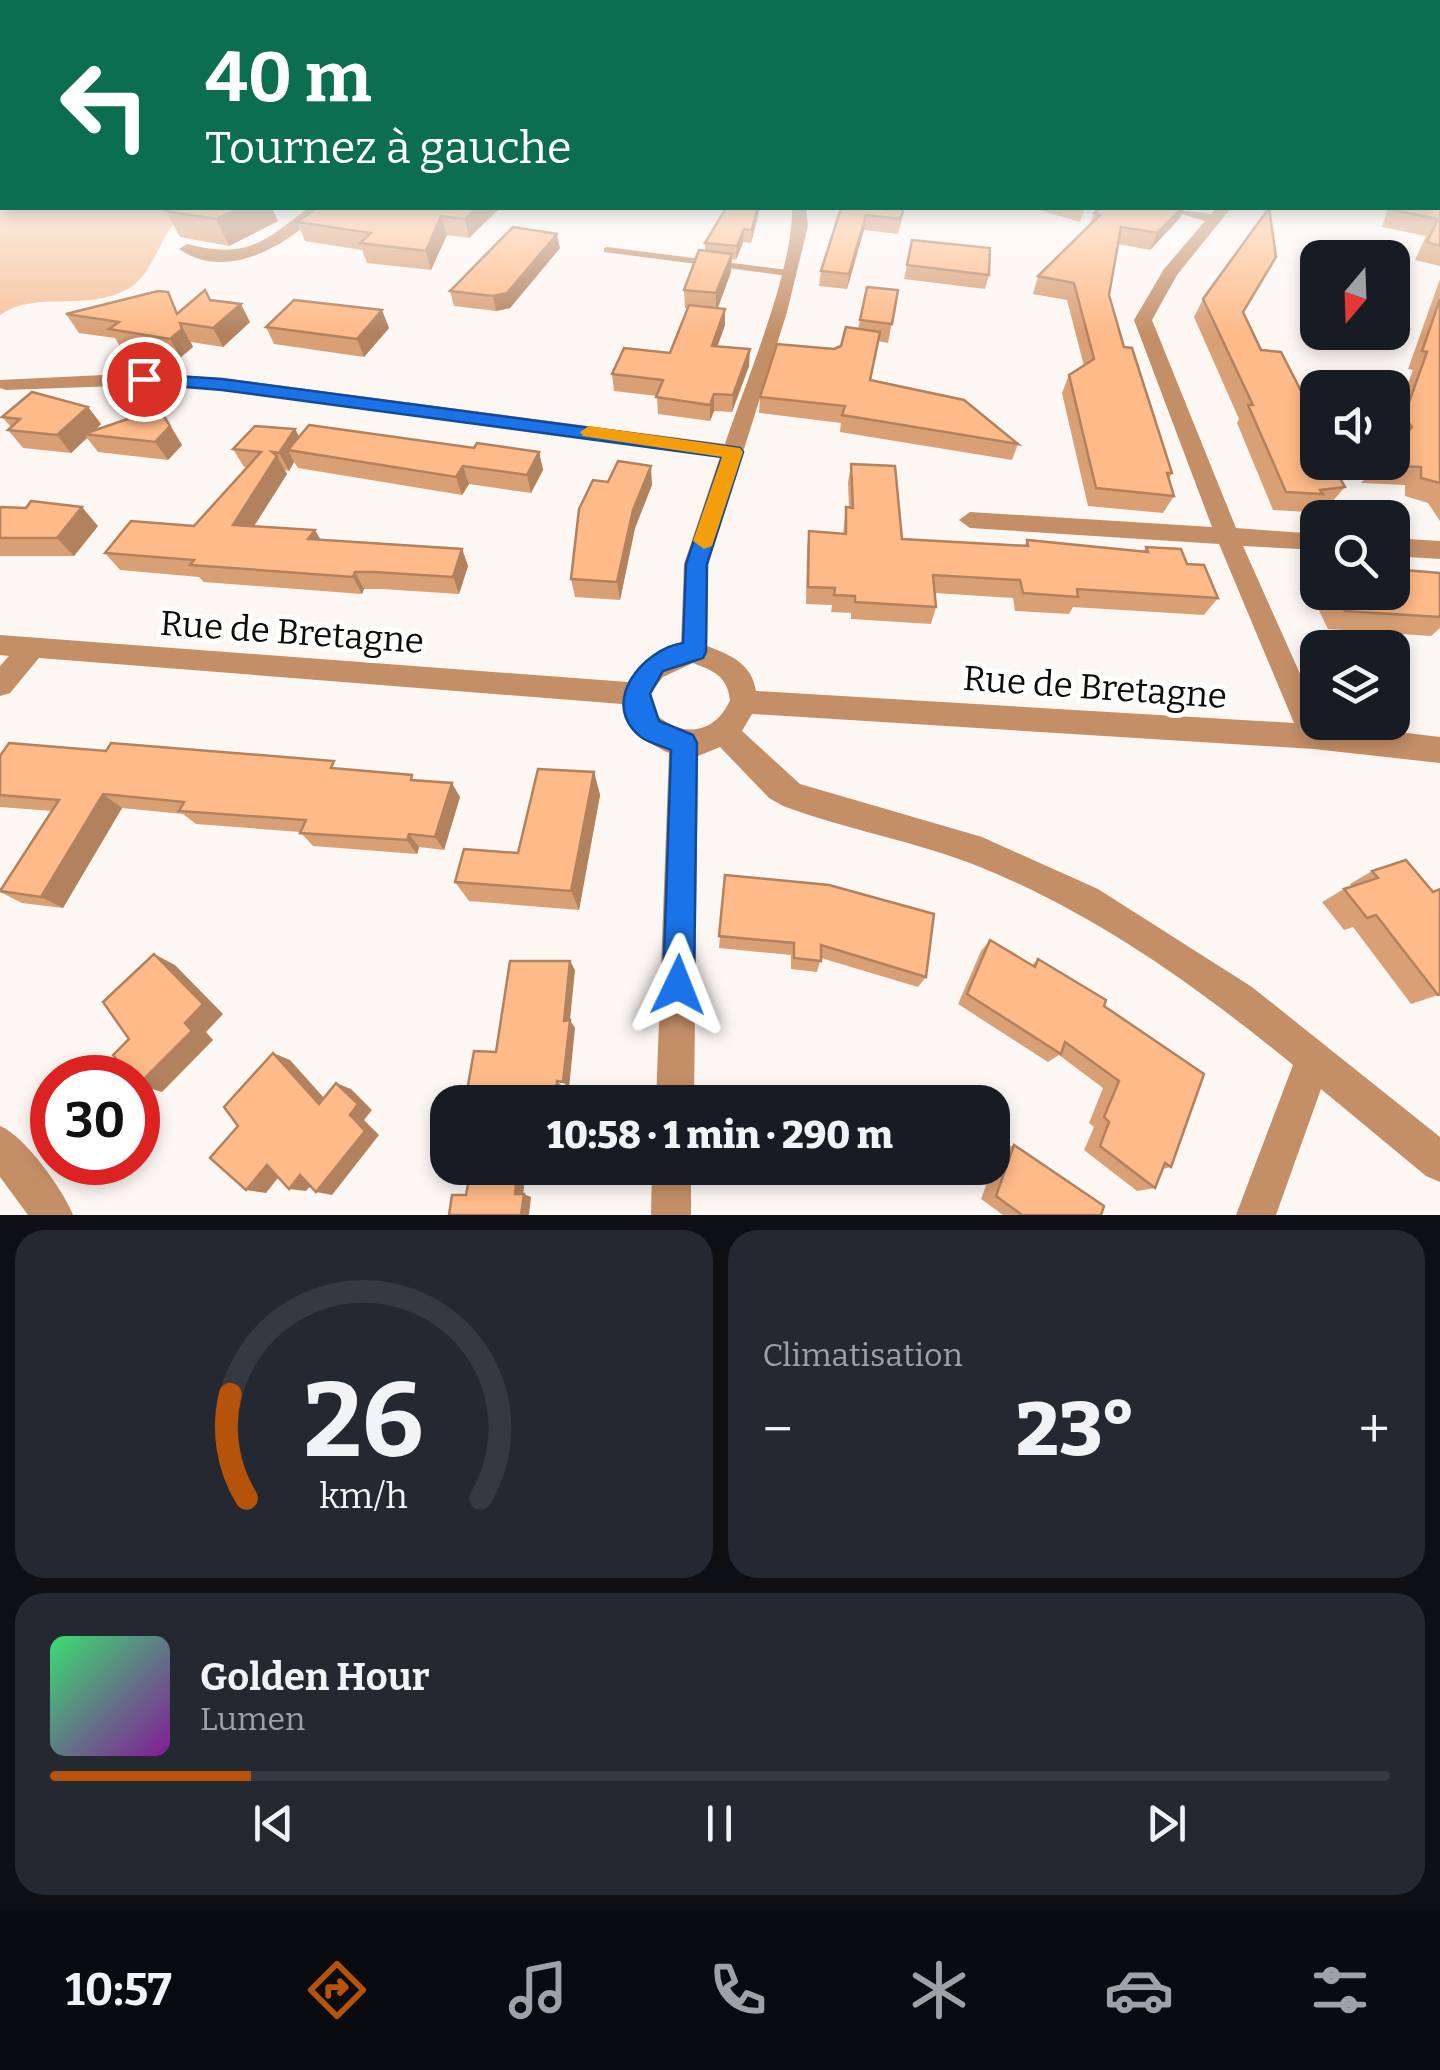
<!DOCTYPE html>
<html lang="fr">
<head>
<meta charset="utf-8">
<style>
  body { margin:0; font-family:Bitter,serif; background:#242831; color:#f1f3f6; height:100vh; display:flex; flex-direction:column; font-size:38px; white-space:nowrap }
  * { box-sizing:border-box; margin:0 }
  p { font-size:32px; color:#9ea1a6 }
  .icon { flex:none; width:55px; height:55px; fill:none; stroke:currentColor; stroke-width:2; stroke-linecap:round; stroke-linejoin:round }
  .map { position:relative; height:1215px; overflow:hidden }
  .side { display:flex; flex-direction:column; gap:15px; padding:15px; background:#0d0f14; flex:1 }
  .side>* { flex:none }
  .top-card { position:absolute; left:0px; top:0px; width:1440px; height:210px; box-shadow:0 5px 15px #0003; background:#0b6e4f; color:#fff; overflow:hidden }
  .needle { width:65px; rotate:199deg }
  .fabs { position:absolute; left:1300px; top:240px; display:grid; gap:20px }
  .fabs a { display:grid; place-items:center; width:110px; height:110px; border-radius:20px; background:#171b24; box-shadow:0 5px 15px #0003; font-size:50px }
  .speed { position:absolute; left:30px; top:1055px; display:flex; gap:20px; font-size:50px; font-weight:700; text-align:center }
  .speed>* { display:grid; place-content:center; width:130px; height:130px; border-radius:50%; background:#171b24; box-shadow:0 5px 15px #0003; line-height:1 }
  .speed .limit { border:15px solid #d22; background:#fff; color:#111 }
  .pin { position:absolute; display:grid; place-items:center; width:85px; height:85px; color:#fff; margin:-42px; border:5px solid #fff; border-radius:50%; box-shadow:0 2px 10px #0007 }
  .me { position:absolute; width:110px; margin:-55px; rotate:2deg; stroke-linejoin:round; filter:drop-shadow(0 0 8px #0008) }
  .turn { display:flex; align-items:center; gap:35px; height:210px; padding:0 40px; font-size:45px }
  .turn .icon { width:130px; height:130px; stroke-width:2.5 }
  .turn b { display:block; font-size:70px; line-height:85px }
  .big { font-size:75px; font-weight:800; line-height:1.1 }
  .side .widget { flex:1; display:flex; flex-direction:column; justify-content:center; gap:15px; min-width:0; padding:0 35px; border-radius:30px; background:#242831 }
  .side .dial { align-items:center; gap:0 }
  .dial svg { height:260px; overflow:visible; fill:none; stroke:#363941; stroke-width:7; stroke-linecap:round; text-anchor:middle }
  .dial text { fill:#f1f3f6; stroke:none }
  .song { display:flex; align-items:center; gap:30px }
  .cover { width:120px; height:120px; border-radius:15px; background:linear-gradient(135deg,hsl(140 70% 55%),hsl(290 70% 35%)) }
  .played { height:10px; border-radius:5px; background:linear-gradient(90deg,#b45309 15%,#363941 15%) }
  .keys { display:flex; justify-content:space-around; direction:ltr }
  .heat { display:flex; justify-content:space-between; align-items:center; font-size:55px; direction:ltr }
  .side .tiles { flex:1; display:grid; gap:15px; grid-template-columns:1fr 1fr }
  .widget:last-child { grid-column:span 2 }
  .trip { position:absolute; left:430px; top:1085px; width:580px; height:100px; border-radius:30px; background:#171b24; box-shadow:0 5px 15px #0003; font-weight:800; line-height:100px; text-align:center }
  .dock { display:flex; height:160px; justify-content:space-around; align-items:center; background:#090b0e; color:#9ea1a6 }
  .dock .icon { width:70px; height:70px }
  .dock .on { color:#b45309 }
  .dock b { font-size:45px; color:#f1f3f6 }
  .map>svg:first-child { display:block }
  .green { fill:#f6c29c }
  .lines { fill:none; stroke-linecap:round; stroke-linejoin:round }
  .lane { fill:#c48f67; fill-rule:evenodd }
  .street { fill:#c48f67; fill-rule:evenodd }
  .wall { fill:#daa075 }
  .shaded-wall { fill:#b2825f }
  .building { fill:#feba88; stroke:#b2825f; stroke-width:2.5 }
  .route { fill:#1a73e8; stroke:#114b97; stroke-width:2.5 }
  .slow { fill:#f59e0b }
  .labels { text-anchor:middle; dominant-baseline:central; stroke-width:10; stroke-linejoin:round; paint-order:stroke }
  .street-label { font-size:35px; fill:#110c09; stroke:#fff }
</style>
</head>
<body>
<div class="map">
<svg width="1440" height="1215" viewBox="0 0 1440 1215">
  <rect width="100%" height="100%" fill="#fdf7f3"/>
  <path class="green" d="M0 163 2 208H189C162 225 156 273 128 289 87 312 34 290 0 315Z"/>
  <g class="lines">
    <polygon class="lane" points="607,247 788,270 793,273 788,276 604,252 604,248"/>
    <g class="street">
      <path d="M308 208H324C290 244 227 283 179 249L187 244C246 259 263 243 308 208Z"/>
      <path d="M792 208H806L808 226 787 312 708 564 707 646C731 655 752 664 756 691L1294 723 1219 544 970 528 959 520 970 512 1212 527 1134 320 1164 269 1205 221 1162 208 1211 214 1216 208H1231L1177 275 1152 320 1236 528 1318 534V550L1243 546 1318 714V722L1440 737V763L1314 749 752 714 742 731 800 784 982 837 1098 889 1252 987 1440 1137V1182L1426 1176 1321 1089 1276 1215H1236L1293 1065C1198 987 1094 913 980 867 916 841 847 830 783 806L769 798 720 747 698 756 694 1102H656L669 753C645 742 631 730 622 704L39 658 10 693 0 696V666L9 656 0 655V635L628 682 644 662 681 644 684 564 720 457 222 390 144 385 6 390 0 388V380L144 373 222 378 725 444C745 384 794 268 792 208ZM693 663C714 671 727 676 730 700 714 737 677 738 652 710L651 692 663 677Z"/>
      <polygon points="1392,538 1440,541 1440,559 1392,556"/>
      <path d="M0 1126C25 1136 63 1190 73 1215H28L0 1177Z"/>
      <polygon points="652,1168 691,1168 691,1215 651,1215"/>
    </g>
  </g>
  <g class="wall">
    <polygon points="1440,163 1440,266 1415,260 1426,236 1382,227 1388,208 1438,208"/>
    <polygon points="173,208 272,208 278,221 229,246 180,237 166,211"/>
    <polygon points="316,208 500,208 469,238 447,235 431,270 367,263 362,250 305,241 297,222"/>
    <polygon points="718,208 760,208 751,243 743,242 736,260 732,259 731,272 718,308 725,325 717,346 749,366 732,412 714,411 710,421 658,414 657,396 614,391 612,374 670,353 688,309 685,308 684,290 705,251 705,243 726,209"/>
    <polygon points="841,208 905,208 898,234 864,230 847,289 819,286 821,271"/>
    <polygon points="1032,208 1085,208 1080,222"/>
    <polygon points="1099,208 1182,208 1180,218 1150,250 1118,244 1109,295 1124,347 1172,473 1169,479 1174,496 1163,513 1088,506 1062,393 1069,375 1084,366 1067,300 1033,294 1038,276 1090,225 1094,213"/>
    <polygon points="912,240 989,275 985,289 904,279"/>
    <polygon points="560,248 510,308 496,311 454,306 450,291"/>
    <polygon points="1276,257 1243,313 1261,350 1338,464 1334,469 1345,487 1330,504 1312,507 1308,512 1273,510 1237,423 1239,419 1194,317 1203,299"/>
    <polygon points="1440,279 1440,521 1428,503 1405,496 1405,485 1361,483 1396,444 1392,439 1392,425 1413,370 1408,369"/>
    <polygon points="898,290 888,343 878,341 871,380 1018,444 1012,460 840,432 841,423 759,413 760,397 841,346 858,329 860,320"/>
    <polygon points="210,300 250,322 223,347 191,342 193,347 181,357 121,348 115,338 79,333 66,314 179,312"/>
    <polygon points="266,327 389,328 364,357 274,344"/>
    <polygon points="88,407 101,424 95,430 171,426 182,445 168,460 98,452 87,438 71,453 23,448 8,430 11,427 2,417"/>
    <polygon points="295,429 299,436 539,452 543,470 531,493 469,484 462,495 298,468 294,462 289,471 285,470 287,474 254,526 321,540 462,549 468,566 459,594 382,589 364,589 362,594 204,582 199,577 120,570 105,553 194,526 247,467 244,467 233,449"/>
    <polygon points="851,464 902,539 1024,546 1027,540 1143,552 1146,547 1187,564 1218,598 1204,615 1073,607 1069,614 1015,611 1013,598 935,593 936,607 931,624 851,619 851,613 831,612 832,605 806,604 807,549 809,531 843,534 846,507 849,508 848,482"/>
    <polygon points="608,482 652,485 635,528 620,600 575,597 571,579"/>
    <polygon points="0,507 98,526 74,556 0,556"/>
    <polygon points="1318,568 1318,592 1392,592 1440,573 1440,628 1431,636 1328,629 1305,582"/>
    <polygon points="0,756 341,769 416,780 460,797 444,850 419,847 417,854 313,846 300,832 196,824 183,814 122,808 63,908 22,903 0,892 52,811 0,807"/>
    <polygon points="594,772 600,795 579,910 469,901 455,882 518,853"/>
    <polygon points="1406,860 1438,995 1411,1004 1353,927 1344,930 1322,902 1344,889 1352,887 1350,884 1372,871"/>
    <polygon points="725,875 926,977 918,987 821,958 817,972 791,969 791,955 719,948"/>
    <polygon points="990,940 1032,965 1038,959 1104,1006 1171,1167 1163,1169 1155,1188 1137,1191 1084,1150 1094,1127 1089,1123 1103,1088 1059,1055 1048,1062 958,1004 981,951"/>
    <polygon points="1014,1145 1101,1215 1003,1215 981,1199 999,1151"/>
    <polygon points="743,1168 817,1174 814,1177 743,1178"/>
  </g>
  <g class="shaded-wall">
    <polygon points="241,208 272,208 278,221 229,246 216,219"/>
    <polygon points="477,208 500,208 469,238 465,219"/>
    <polygon points="757,208 760,208 751,243 752,230"/>
    <polygon points="1182,208 1185,208 1180,218 1150,250 1157,233"/>
    <polygon points="866,215 864,230 847,289 849,274"/>
    <polygon points="441,216 447,235 431,270 426,251"/>
    <polygon points="744,229 743,242 736,260 737,246"/>
    <polygon points="557,234 560,248 510,308 496,311 493,296"/>
    <polygon points="732,254 731,272 716,312 716,293"/>
    <polygon points="241,304 250,322 223,347 213,328"/>
    <polygon points="725,309 725,325 712,362 712,346"/>
    <polygon points="382,310 389,328 364,357 357,339"/>
    <polygon points="180,323 193,347 181,357 170,339"/>
    <polygon points="750,349 749,366 732,412 733,395"/>
    <polygon points="714,394 714,411 710,421 710,405"/>
    <polygon points="88,407 101,424 90,435 84,434 87,438 71,453 57,435"/>
    <polygon points="159,408 182,445 168,460 155,442"/>
    <polygon points="295,429 304,446 288,450 294,462 289,471 279,453"/>
    <polygon points="539,452 543,470 531,493 527,475"/>
    <polygon points="277,456 287,474 244,542 233,525"/>
    <polygon points="463,466 469,484 462,495 456,477"/>
    <polygon points="651,466 652,485 635,528 620,600 617,582 633,510"/>
    <polygon points="82,507 98,526 74,556 57,538"/>
    <polygon points="315,530 325,547 308,539"/>
    <polygon points="462,549 468,566 459,594 453,577"/>
    <polygon points="355,572 364,589 362,594 353,577"/>
    <polygon points="594,772 600,795 579,910 571,891"/>
    <polygon points="452,783 460,797 444,850 435,837"/>
    <polygon points="103,794 122,808 63,908 41,897"/>
    <polygon points="409,834 419,847 417,854 407,840"/>
    <polygon points="154,954 175,965 223,1014 206,1032 213,1040 162,1092 138,1085 185,1023"/>
    <polygon points="570,961 575,970 570,1020 575,1028 569,1088 563,1082 564,1021"/>
    <polygon points="273,1053 290,1060 334,1109 319,1104"/>
    <polygon points="557,1081 563,1087 561,1102 555,1102"/>
    <polygon points="336,1083 351,1089 372,1110 364,1120 379,1135 332,1195 316,1192 350,1115"/>
    <polygon points="267,1165 285,1169 266,1193 246,1190"/>
    <polygon points="518,1168 526,1168 523,1197 515,1194"/>
    <polygon points="300,1175 317,1179 306,1191 289,1189"/>
    <polygon points="524,1194 531,1197 529,1215 521,1215"/>
  </g>
  <g class="building">
    <polygon points="1438,163 1440,163 1440,246 1427,242 1438,219 1393,210 1394,208 1438,208"/>
    <polygon points="173,208 241,208 216,219 166,211"/>
    <polygon points="316,208 477,208 465,219 441,216 426,251 360,243 371,233 297,222"/>
    <polygon points="726,208 757,208 752,230 744,229 737,246 705,243"/>
    <polygon points="841,208 904,208 900,219 866,215 849,274 821,271"/>
    <polygon points="1100,208 1182,208 1157,233 1121,227 1109,295 1124,347 1132,348 1172,473 1167,473 1174,496 1096,488 1069,375 1094,359 1074,283 1038,276 1100,215 1094,213"/>
    <polygon points="1269,208 1276,257 1243,312 1261,350 1281,352 1318,424 1318,462 1338,464 1331,463 1345,487 1320,490 1323,494 1286,492 1248,405 1253,405 1203,299"/>
    <polygon points="513,227 557,234 507,293 493,296 450,291"/>
    <polygon points="912,240 990,248 989,275 907,265"/>
    <polygon points="699,250 732,254 716,293 684,290"/>
    <polygon points="867,287 898,290 892,324 860,320"/>
    <polygon points="205,290 210,300 241,304 213,328 180,323 182,329 170,339 109,329 119,322 66,314 158,291 168,292 177,314"/>
    <polygon points="1440,299 1440,483 1421,478 1421,467 1376,465 1378,462 1392,462 1392,447 1412,427 1404,416 1427,352 1422,351"/>
    <polygon points="294,300 382,310 357,339 266,327"/>
    <polygon points="689,305 725,309 712,346 750,349 733,395 714,394 710,405 656,397 663,380 612,374 624,348 670,353"/>
    <polygon points="846,327 880,332 870,380 964,400 1018,444 842,415 845,406 760,397 777,344 834,349 841,346"/>
    <polygon points="32,392 88,407 57,435 8,430 20,419 2,417"/>
    <polygon points="159,408 170,426 155,442 84,434"/>
    <polygon points="309,425 474,448 477,443 539,452 527,475 463,466 456,477 288,450"/>
    <polygon points="255,426 295,429 279,453 272,452 277,456 233,525 315,530 308,539 462,549 453,577 374,572 355,572 353,577 190,565 194,560 105,553 131,521 194,526 261,452 233,449"/>
    <polygon points="618,461 651,466 633,510 617,582 571,579 579,509 593,480 608,482"/>
    <polygon points="851,464 895,466 902,539 1028,546 1027,540 1148,552 1146,547 1181,549 1187,564 1204,565 1218,598 1077,589 1078,597 1023,593 1020,580 933,575 936,607 855,602 855,596 834,595 835,588 808,587 809,531 846,534 846,507 853,508"/>
    <polygon points="31,501 82,507 57,538 0,538 0,507 26,508"/>
    <polygon points="1392,569 1440,573 1440,617 1345,611 1336,592 1392,592"/>
    <polygon points="9,743 106,751 111,743 334,761 331,768 412,775 411,780 452,783 435,837 409,834 407,840 300,833 306,820 179,811 184,802 103,794 41,897 0,891 59,800 0,795 0,756"/>
    <polygon points="538,769 594,772 571,891 455,882 464,849 518,853"/>
    <polygon points="1406,860 1433,892 1440,889 1440,994 1438,995 1376,915 1367,918 1344,889 1378,878 1372,871"/>
    <polygon points="725,875 829,885 934,914 926,977 821,945 821,961 794,958 794,943 719,936"/>
    <polygon points="990,940 1035,967 1038,959 1106,1000 1104,1006 1204,1074 1171,1167 1165,1163 1155,1188 1100,1146 1109,1122 1104,1117 1119,1081 1065,1042 1061,1054 967,994"/>
    <polygon points="154,954 203,1004 185,1023 192,1031 138,1085 138,1078 132,1078 113,1055 129,1039 103,1002"/>
    <polygon points="510,961 570,961 564,1021 570,1020 563,1082 557,1081 555,1102 465,1102 474,1051 496,1052"/>
    <polygon points="273,1053 319,1104 336,1083 358,1104 350,1115 365,1131 316,1192 300,1175 289,1189 267,1165 246,1190 210,1158 238,1126 224,1107"/>
    <polygon points="748,1096 798,1102 748,1102"/>
    <polygon points="1014,1145 1104,1206 1101,1215 1022,1215 996,1196"/>
    <polygon points="471,1168 518,1168 515,1194 524,1194 521,1215 449,1215 452,1195 466,1195"/>
    <polygon points="744,1168 817,1168 817,1174 744,1175"/>
  </g>
  <linearGradient id="sky" x2="0" y2="1"><stop stop-color="#afafb4"/><stop offset="0.49" stop-color="#fefbfa"/><stop offset="1" stop-color="#fefbfa" stop-opacity="0"/></linearGradient>
  <rect width="1440" height="333" fill="url(#sky)"/>
  <path class="route" d="M144 374 222 379 740 448 743 452 707 564 706 652 703 658 663 671 650 694 659 721 693 735 697 743 694 985 689 996 678 1001 667 996 663 985 671 750C662 746 649 743 641 737 598 703 643 649 683 643L686 564 722 457 222 390 138 383V375Z"/>
  <polygon class="slow" points="589,426 740,448 743,452 712,546 704,549 693,541 722,457 583,436 580,432"/>
  <g class="labels">
    <g class="street-label">
      <text transform="translate(292 632) rotate(4)">Rue de Bretagne</text>
      <text transform="translate(1095 687) rotate(4)">Rue de Bretagne</text>
    </g>
  </g>
</svg>
<div class="fabs">
<a><svg class="needle" viewBox="-14 -14 28 28"><path d="M0-13l5 13h-10z" fill="#e53935"/><path d="M0 13l5-13h-10z" fill="#9ea1a6"/></svg></a>
<a><svg class="icon" aria-label="sound" viewBox="0 0 24 24"><path d="M4 9h4l5-4v14l-5-4H4zM17 9q2 3 0 6"/></svg></a>
<a><svg class="icon" aria-label="search" viewBox="0 0 24 24"><circle cx="10" cy="10" r="6"/><path d="M15 15l6 6"/></svg></a>
<a><svg class="icon" aria-label="layers" viewBox="0 0 24 24"><path d="M12 4l9 5-9 5-9-5zM3 14l9 5 9-5"/></svg></a>
</div>
<div class="speed"><div class="limit">30</div></div>
<div class="pin" style="left:144px;top:379px;background:#d93025"><svg class="icon" aria-label="arrive" viewBox="0 0 24 24"><path d="M6 21V4h12l-3 4 3 4H6"/></svg></div>
<svg class="me" style="left:678px;top:985px" viewBox="-20 -20 40 40"><path d="M0-17L14 15 0 8-14 15z" fill="#1a73e8" stroke="#fff" stroke-width="4"/></svg>
<div class="trip">10:58 · 1 min · 290 m</div>
<div class="top-card">
<div class="turn"><svg class="icon" aria-label="left" viewBox="0 0 24 24"><path d="M17 20v-9H6M10 6l-5 5 5 5"/></svg><div><b>40 m</b>Tournez à gauche</div></div>
</div>
</div>
<section class="side">
<div class="tiles">
<div class="widget dial"><svg viewBox="0 0 100 80">
<path d="M14 69A42 42 0 1 1 86 69"/>
<path d="M14 69A42 42 0 0 1 9 37" stroke="#b45309"/>
<text x="50" y="56" font-size="32" font-weight="700">26</text>
<text x="50" y="72" font-size="11">km/h</text>
</svg></div>
<div class="widget"><p>Climatisation</p>
<div class="heat"><a>−</a><b class="big">23°</b><a>+</a></div>
</div>
<div class="widget">
<div class="song"><i class="cover"></i><div><b>Golden Hour</b><p>Lumen</p></div></div>
<div class="played"></div>
<div class="keys"><svg class="icon" aria-label="previous" viewBox="0 0 24 24"><path d="M18 5L8 12l10 7zM5 5v14"/></svg><svg class="icon" aria-label="pause" viewBox="0 0 24 24"><path d="M8 5v14M16 5v14"/></svg><svg class="icon" aria-label="next" viewBox="0 0 24 24"><path d="M6 5l10 7-10 7zM19 5v14"/></svg></div>
</div>
</div>
</section>
<nav class="dock">
<b>10:57</b>
<svg class="icon on" aria-label="directions" viewBox="0 0 24 24"><path d="M12 3l9 9-9 9-9-9zM9 14v-3h6M13 9l2 2-2 2"/></svg>
<svg class="icon" aria-label="music" viewBox="0 0 24 24"><path d="M9 18V5l10-2v13"/><circle cx="6" cy="18" r="3"/><circle cx="16" cy="16" r="3"/></svg>
<svg class="icon" aria-label="phone" viewBox="0 0 24 24"><path d="M5 4h4l2 5-3 2q2 4 5 5l2-3 5 2v4C11 20 4 13 5 4z"/></svg>
<svg class="icon" aria-label="climate" viewBox="0 0 24 24"><path d="M12 3v18M4 7l16 10M4 17L20 7"/></svg>
<svg class="icon" aria-label="car" viewBox="0 0 24 24"><path d="M5 17H2v-5l4-1 3-4h7l3 4 3 1v5h-3M9 17h6M6 11h13"/><circle cx="7" cy="17" r="2"/><circle cx="17" cy="17" r="2"/></svg>
<svg class="icon" aria-label="filters" viewBox="0 0 24 24"><path d="M4 7h16M4 17h16"/><circle cx="9" cy="7" r="2"/><circle cx="15" cy="17" r="2"/></svg>
</nav>
</body>
</html>
